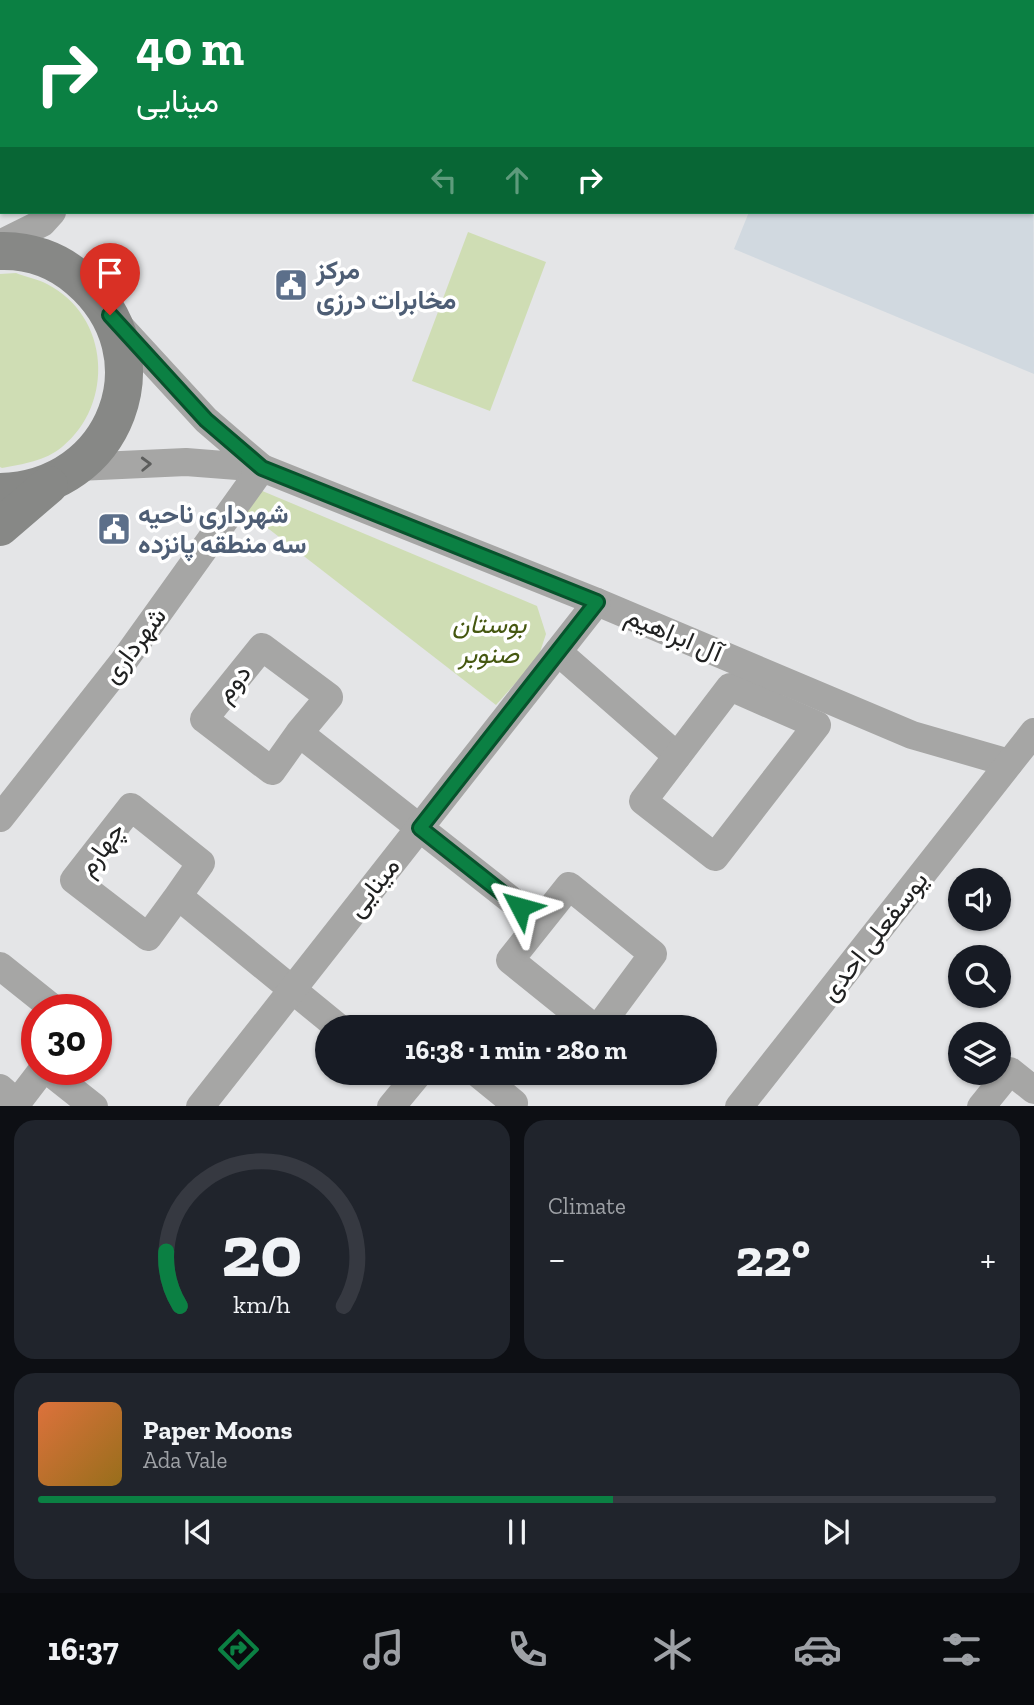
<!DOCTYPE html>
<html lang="en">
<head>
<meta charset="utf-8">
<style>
  body { margin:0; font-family:"Zilla Slab",Vazirmatn,serif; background:#20242c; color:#f1f3f6; height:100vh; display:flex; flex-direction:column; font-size:26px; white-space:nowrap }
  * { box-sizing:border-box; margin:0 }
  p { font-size:23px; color:#9ea1a6 }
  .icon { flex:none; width:38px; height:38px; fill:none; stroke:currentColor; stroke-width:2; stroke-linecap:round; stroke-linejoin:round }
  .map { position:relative; height:1106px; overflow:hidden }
  .panel { display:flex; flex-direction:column; gap:14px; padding:14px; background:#0d0f14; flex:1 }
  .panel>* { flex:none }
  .guide { position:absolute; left:0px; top:0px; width:1034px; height:214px; box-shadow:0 2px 5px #0004; background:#0b8043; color:#fff; overflow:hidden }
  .tools { position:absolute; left:948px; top:868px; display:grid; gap:14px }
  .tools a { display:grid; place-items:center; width:63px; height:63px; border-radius:50%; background:#171b24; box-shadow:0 2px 5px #0004; font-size:35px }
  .speed { position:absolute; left:21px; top:994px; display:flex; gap:14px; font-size:35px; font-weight:700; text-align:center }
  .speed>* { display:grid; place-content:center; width:91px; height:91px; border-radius:50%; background:#171b24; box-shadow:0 2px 5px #0004; line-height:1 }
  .speed .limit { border:10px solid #d22; background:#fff; color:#111 }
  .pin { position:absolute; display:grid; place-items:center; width:60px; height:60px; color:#fff; margin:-72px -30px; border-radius:50% 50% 50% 0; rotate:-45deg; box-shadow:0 0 7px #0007 }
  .pin .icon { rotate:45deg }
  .me { position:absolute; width:77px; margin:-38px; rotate:309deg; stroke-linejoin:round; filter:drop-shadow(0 0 5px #0008) }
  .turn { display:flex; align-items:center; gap:24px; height:147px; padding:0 21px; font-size:32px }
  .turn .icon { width:91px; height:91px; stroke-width:2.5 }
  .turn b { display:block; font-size:49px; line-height:60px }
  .lanes { display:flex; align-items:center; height:66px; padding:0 21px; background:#0003; justify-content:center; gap:35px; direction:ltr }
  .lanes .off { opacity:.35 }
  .big { font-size:52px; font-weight:700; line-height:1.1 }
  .panel .widget { flex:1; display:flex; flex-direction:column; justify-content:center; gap:10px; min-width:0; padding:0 24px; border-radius:21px; background:#20242c }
  .panel .dial { align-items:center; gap:0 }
  .dial svg { height:182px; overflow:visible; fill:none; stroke:#363941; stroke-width:7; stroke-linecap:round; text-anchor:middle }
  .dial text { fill:#f1f3f6; stroke:none }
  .song { display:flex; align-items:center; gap:21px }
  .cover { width:84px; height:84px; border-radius:10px; background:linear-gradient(135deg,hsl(20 70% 55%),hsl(40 70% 35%)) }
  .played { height:7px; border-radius:4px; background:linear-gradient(90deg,#0b8043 60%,#363941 60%) }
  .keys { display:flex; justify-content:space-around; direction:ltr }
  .heat { display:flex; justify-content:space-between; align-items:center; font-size:38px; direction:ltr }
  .panel .tiles { flex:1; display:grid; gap:14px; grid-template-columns:1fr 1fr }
  .widget:last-child { grid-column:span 2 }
  .trip { position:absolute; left:315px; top:1015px; width:402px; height:70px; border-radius:35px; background:#171b24; box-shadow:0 2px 5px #0004; font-weight:700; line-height:70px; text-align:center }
  .menu { display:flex; height:112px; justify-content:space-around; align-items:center; background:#090b0e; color:#9ea1a6 }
  .menu .icon { width:49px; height:49px }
  .menu .active { color:#0b8043 }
  .menu b { font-size:32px; color:#f1f3f6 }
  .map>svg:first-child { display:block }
  .built { fill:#d1d9e0 }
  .green { fill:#cfddb4 }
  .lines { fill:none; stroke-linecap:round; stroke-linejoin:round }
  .lane { stroke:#a6a6a5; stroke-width:14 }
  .street { stroke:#a6a6a5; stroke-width:28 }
  .secondary { stroke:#878886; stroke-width:38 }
  .oneway { stroke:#5c5d5c }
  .route-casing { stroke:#07532c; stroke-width:18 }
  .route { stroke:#0b8043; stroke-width:12 }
  .labels { text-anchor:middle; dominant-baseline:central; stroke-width:7; stroke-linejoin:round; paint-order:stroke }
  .service-label { font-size:26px; font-weight:bold; fill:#4e5e75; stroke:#fff; text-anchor:start }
  .park-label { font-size:26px; font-style:italic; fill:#455710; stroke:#fff }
  .street-label { font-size:26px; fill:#202121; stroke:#fff }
</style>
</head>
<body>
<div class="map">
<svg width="1034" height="1107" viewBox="0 0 1034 1107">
  <rect width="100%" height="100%" fill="#e4e5e7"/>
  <polygon class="built" points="1033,62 1034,374 734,249 749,212 1032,212"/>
  <g class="green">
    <polygon points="0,0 65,2 2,2 0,192"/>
    <polygon points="468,232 546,262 490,411 412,381"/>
    <path d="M16 273C26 277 38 279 47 284 110 316 115 404 62 447 45 461 23 464 2 468L0 467V274Z"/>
    <polygon points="260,490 537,606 546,634 538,658 496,705 247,512"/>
  </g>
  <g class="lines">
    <polyline class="lane" points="782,2 783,0"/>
    <g class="street">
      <polyline points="153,2 153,0"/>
      <polyline points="0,244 42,223 52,212"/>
      <polyline points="78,467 186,462 262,468 206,420 115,321"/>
      <polyline points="558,652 677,756"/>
      <polygon points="730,687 817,725 715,857 643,801"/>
      <polyline points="299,733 329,697 262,647 204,719 272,771 299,733 539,922"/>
      <polyline points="0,818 123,662 262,468 597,602 912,735 1009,763"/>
      <polyline points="178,896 201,863 131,807 74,880 148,937 178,896 338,1027"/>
      <polyline points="0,966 55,1010"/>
      <polyline points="593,1027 510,960 569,886 653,954 599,1027"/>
      <polyline points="46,1069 94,1107"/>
      <polyline points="477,1073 514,1103 511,1107"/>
      <polyline points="0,1088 17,1103 43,1069"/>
      <polyline points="200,1107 597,602"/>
      <polyline points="391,1107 419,1073"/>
      <polyline points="739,1107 1034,732"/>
      <polyline points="981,1107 1010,1071 1034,1090"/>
    </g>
    <g class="secondary">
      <polyline points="950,0 955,2"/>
      <polyline points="1032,33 1034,34"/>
      <path d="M0 251C29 250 57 260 79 279 168 355 116 490 0 492"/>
      <polyline points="0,527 49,485"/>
    </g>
  </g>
  <defs><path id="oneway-chevron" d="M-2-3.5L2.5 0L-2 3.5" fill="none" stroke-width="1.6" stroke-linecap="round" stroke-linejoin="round" transform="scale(1.75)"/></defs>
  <use class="oneway" href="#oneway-chevron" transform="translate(146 464) rotate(-2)"/>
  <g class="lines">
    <defs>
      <polyline id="route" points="110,315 206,420 262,468 597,602 420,828 520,907"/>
    </defs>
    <use href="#route" class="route-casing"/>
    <use href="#route" class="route"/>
  </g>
  <defs>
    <symbol id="civic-square" viewBox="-11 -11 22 22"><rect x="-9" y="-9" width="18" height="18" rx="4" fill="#5c6f8a" stroke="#fff"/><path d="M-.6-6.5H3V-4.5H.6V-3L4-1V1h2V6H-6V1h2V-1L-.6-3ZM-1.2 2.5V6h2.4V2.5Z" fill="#fff"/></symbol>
  </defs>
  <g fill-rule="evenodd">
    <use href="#civic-square" x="272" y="266" width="38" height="38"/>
    <use href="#civic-square" x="95" y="510" width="38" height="38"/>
  </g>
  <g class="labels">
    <g class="service-label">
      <text x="316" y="270">مرکز<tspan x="316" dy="30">مخابرات درزی</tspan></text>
      <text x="138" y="514">شهرداری ناحیه<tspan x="138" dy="30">سه منطقه پانزده</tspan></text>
    </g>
    <g class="park-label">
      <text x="489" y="624">بوستان<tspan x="489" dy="30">صنوبر</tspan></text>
    </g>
    <g class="street-label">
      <text transform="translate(674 634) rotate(23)">آل ابراهیم</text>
      <text transform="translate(134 645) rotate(-53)">شهرداری</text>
      <text transform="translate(233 683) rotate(-51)">دوم</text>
      <text transform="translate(101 849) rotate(-54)">چهارم</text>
      <text transform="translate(373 887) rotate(-52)">مینایی</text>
      <text transform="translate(874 936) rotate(-52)">یوسفعلی احدی</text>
    </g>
  </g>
</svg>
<div class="tools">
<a><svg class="icon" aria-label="sound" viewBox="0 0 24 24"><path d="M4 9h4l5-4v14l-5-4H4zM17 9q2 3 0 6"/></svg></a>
<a><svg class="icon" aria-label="search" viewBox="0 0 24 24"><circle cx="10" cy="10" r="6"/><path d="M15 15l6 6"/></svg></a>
<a><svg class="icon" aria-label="layers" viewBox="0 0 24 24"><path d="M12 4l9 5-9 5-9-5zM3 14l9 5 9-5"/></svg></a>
</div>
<div class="speed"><div class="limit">30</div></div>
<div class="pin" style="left:110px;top:315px;background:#d93025"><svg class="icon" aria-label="arrive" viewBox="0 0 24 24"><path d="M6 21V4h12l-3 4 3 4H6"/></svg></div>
<svg class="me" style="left:520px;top:907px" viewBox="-20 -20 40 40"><path d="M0-17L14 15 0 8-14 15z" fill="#0b8043" stroke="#fff" stroke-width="4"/></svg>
<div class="trip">16:38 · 1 min · 280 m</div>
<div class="guide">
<div class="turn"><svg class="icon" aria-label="right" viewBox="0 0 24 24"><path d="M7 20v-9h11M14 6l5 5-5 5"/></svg><div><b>40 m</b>مینایی</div></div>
<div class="lanes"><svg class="icon off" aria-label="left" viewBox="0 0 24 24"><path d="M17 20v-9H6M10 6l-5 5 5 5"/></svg><svg class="icon off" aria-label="ahead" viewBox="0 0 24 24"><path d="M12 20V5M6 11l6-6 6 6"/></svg><svg class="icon" aria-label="right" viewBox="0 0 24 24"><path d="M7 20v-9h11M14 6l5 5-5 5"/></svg></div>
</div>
</div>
<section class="panel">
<div class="tiles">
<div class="widget dial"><svg viewBox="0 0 100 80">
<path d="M14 69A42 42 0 1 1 86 69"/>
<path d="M14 69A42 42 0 0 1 8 45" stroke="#0b8043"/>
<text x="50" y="56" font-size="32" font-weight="700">20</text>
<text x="50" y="72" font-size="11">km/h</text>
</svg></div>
<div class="widget"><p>Climate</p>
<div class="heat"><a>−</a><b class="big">22°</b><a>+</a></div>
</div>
<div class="widget">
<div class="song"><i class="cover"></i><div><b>Paper Moons</b><p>Ada Vale</p></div></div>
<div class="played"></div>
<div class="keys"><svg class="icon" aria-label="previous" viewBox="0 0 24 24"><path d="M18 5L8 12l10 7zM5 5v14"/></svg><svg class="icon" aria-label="pause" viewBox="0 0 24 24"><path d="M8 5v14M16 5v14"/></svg><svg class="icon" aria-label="next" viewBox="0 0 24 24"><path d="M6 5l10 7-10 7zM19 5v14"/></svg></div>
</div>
</div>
</section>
<nav class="menu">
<b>16:37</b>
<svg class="icon active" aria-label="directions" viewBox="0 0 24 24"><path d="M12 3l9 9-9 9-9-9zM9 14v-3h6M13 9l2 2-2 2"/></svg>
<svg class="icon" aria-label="music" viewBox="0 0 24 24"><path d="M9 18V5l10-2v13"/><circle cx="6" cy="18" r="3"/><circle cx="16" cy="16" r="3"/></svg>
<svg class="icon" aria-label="phone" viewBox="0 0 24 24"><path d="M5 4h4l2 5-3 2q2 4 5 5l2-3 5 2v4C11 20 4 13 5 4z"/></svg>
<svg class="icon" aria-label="climate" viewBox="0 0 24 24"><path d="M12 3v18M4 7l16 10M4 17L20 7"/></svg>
<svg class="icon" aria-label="car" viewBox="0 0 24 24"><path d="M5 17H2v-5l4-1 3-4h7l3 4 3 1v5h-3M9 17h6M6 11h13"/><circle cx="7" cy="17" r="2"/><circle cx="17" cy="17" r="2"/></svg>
<svg class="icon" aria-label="filters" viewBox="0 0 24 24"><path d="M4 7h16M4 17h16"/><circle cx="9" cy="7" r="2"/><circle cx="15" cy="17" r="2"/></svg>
</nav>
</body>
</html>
